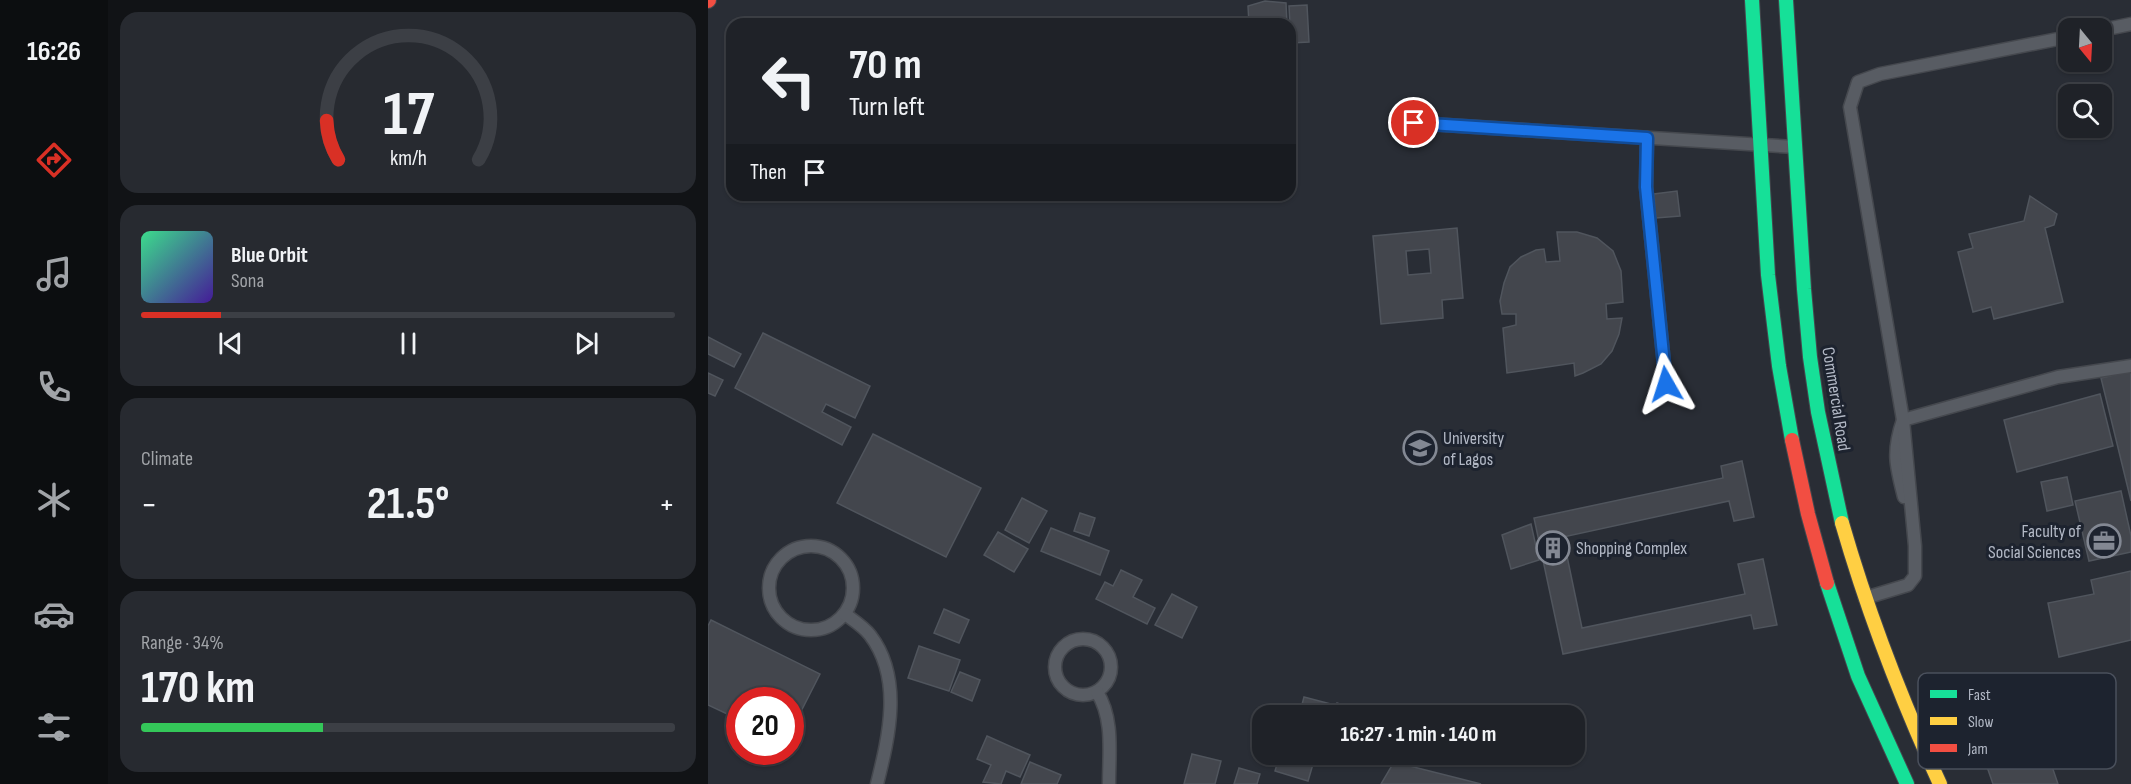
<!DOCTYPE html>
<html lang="en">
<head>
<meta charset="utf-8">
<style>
  body { margin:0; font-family:"Sofia Sans Condensed",sans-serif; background:#272a30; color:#f1f3f6; height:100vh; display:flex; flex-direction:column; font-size:22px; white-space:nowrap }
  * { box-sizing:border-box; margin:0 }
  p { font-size:20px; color:#a1a4a8 }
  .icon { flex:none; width:33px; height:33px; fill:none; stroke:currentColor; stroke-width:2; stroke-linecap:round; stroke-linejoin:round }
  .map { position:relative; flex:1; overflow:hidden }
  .sheet { display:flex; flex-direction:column; gap:12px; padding:12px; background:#111316; width:600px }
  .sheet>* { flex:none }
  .guide { position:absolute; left:18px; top:18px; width:570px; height:183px; border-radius:18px; box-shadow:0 2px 4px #0004,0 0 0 2px #3c3f45; background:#1f2228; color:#f1f3f6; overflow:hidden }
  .needle { width:39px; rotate:162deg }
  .buttons { position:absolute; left:1350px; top:18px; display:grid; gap:12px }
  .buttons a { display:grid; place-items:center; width:54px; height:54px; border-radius:12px; background:#1f2228; box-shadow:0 2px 4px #0004,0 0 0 2px #3c3f45; font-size:30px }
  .speed { position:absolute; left:18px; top:687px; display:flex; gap:12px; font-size:30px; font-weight:700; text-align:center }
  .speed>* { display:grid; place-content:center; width:78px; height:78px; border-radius:50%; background:#1f2228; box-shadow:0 2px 4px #0004,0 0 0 2px #3c3f45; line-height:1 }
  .speed .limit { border:9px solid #d22; background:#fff; color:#111 }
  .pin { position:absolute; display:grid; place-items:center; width:51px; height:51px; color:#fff; margin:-26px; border:3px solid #fff; border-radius:50%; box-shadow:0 2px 6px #0007 }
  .me { position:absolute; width:66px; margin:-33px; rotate:354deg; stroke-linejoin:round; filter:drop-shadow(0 0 4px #0008) }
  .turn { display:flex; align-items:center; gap:21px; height:126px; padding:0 24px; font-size:27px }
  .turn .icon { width:78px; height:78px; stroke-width:2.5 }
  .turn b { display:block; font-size:42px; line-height:51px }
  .then { display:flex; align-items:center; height:57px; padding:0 24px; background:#0003; gap:12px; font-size:22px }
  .big { font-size:45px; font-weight:700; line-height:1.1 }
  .sheet .widget { flex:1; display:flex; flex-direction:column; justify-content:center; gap:9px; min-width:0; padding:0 21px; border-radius:18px; background:#272a30 }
  .sheet .dial { align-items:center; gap:0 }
  .dial svg { height:156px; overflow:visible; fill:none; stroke:#3c3f45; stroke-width:7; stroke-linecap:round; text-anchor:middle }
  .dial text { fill:#f1f3f6; stroke:none }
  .song { display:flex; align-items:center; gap:18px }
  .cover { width:72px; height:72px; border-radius:9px; background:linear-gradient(135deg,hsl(150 70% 55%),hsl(260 70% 35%)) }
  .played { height:6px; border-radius:3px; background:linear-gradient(90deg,#d93025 15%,#3c3f45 15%) }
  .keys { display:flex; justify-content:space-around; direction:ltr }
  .heat { display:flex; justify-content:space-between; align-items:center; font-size:33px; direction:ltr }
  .charge { height:9px; border-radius:4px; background:linear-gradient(90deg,#34c759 34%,#3c3f45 0) }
  .trip { position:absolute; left:544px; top:705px; width:333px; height:60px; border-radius:18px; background:#1f2228; box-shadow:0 2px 4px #0004,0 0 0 2px #3c3f45; font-weight:700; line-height:60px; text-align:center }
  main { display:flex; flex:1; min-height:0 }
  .tab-bar { display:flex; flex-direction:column; width:108px; justify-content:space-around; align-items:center; background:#0c0e10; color:#a1a4a8 }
  .tab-bar .icon { width:42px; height:42px }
  .tab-bar .active { color:#d93025 }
  .tab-bar b { font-size:27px; color:#f1f3f6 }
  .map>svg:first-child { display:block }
  .building { fill:#43464d; stroke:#50555d; stroke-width:1.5; fill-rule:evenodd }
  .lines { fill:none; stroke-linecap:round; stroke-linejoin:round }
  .lane-casing { stroke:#45484e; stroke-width:15 }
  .fast-casing { stroke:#45484e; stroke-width:16 }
  .slow-casing { stroke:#45484e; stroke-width:16 }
  .jam-casing { stroke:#45484e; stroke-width:16 }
  .lane { stroke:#585c63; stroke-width:12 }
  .fast { stroke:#16e098; stroke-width:14 }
  .slow { stroke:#ffcf43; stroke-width:14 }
  .jam { stroke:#f24e42; stroke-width:14 }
  .route-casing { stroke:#114b97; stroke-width:15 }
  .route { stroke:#1a73e8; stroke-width:10 }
  .labels { text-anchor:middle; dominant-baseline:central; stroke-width:6; stroke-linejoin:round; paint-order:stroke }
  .street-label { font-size:18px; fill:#b3b9c6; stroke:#1d232f }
  .poi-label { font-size:18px; fill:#b3b9c6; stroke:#1d232f; text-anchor:start }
  .key { fill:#1d232f; stroke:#4a505c; stroke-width:1.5 }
  .key-label { font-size:16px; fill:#b3b9c6 }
</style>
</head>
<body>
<main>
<nav class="tab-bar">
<b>16:26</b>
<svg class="icon active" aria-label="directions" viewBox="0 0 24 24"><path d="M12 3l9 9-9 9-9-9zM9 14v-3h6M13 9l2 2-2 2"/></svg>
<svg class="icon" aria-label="music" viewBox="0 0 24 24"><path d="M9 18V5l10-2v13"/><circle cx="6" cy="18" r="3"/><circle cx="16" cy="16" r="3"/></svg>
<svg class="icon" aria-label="phone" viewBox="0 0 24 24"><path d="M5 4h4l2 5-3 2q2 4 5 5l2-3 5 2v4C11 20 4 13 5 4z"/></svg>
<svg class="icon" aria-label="climate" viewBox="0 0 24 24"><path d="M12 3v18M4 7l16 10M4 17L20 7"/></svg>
<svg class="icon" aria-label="car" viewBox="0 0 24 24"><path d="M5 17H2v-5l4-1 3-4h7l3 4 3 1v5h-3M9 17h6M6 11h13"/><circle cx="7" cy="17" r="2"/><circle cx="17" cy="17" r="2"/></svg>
<svg class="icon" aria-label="filters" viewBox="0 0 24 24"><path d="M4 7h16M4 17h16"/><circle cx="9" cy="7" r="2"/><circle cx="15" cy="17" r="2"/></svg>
</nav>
<section class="sheet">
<div class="widget dial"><svg viewBox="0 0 100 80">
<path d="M14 69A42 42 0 1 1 86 69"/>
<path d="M14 69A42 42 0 0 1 8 49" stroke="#d93025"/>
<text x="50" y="56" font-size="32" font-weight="700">17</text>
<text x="50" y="72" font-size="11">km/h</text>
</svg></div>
<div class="widget">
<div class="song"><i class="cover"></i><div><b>Blue Orbit</b><p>Sona</p></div></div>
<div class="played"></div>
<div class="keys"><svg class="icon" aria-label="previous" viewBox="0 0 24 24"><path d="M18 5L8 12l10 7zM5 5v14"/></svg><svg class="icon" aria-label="pause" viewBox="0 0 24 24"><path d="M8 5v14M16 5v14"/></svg><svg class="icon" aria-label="next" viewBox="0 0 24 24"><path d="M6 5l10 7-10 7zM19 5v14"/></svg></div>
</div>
<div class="widget"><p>Climate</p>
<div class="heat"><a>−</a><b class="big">21.5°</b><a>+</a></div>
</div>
<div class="widget"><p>Range · 34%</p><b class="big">170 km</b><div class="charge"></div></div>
</section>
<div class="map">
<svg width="1423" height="784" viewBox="0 0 1423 784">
  <rect width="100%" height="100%" fill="#292d35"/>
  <g class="building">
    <polygon points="557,1 578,3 579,24 541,24 540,6"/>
    <polygon points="599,5 601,42 583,43 581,6"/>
    <polygon points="969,191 972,216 948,218 946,194"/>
    <polygon points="1322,196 1349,214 1346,225 1337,228 1355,302 1286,319 1283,307 1265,312 1250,252 1265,248 1261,234 1316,221"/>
    <path d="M749 228 755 298 734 300 735 318 673 324 665 236ZM721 249 723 273 700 275 698 251Z"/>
    <polygon points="849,232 869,232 889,238 905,251 913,271 915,302 898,304 899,319 914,318 911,334 904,351 893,364 875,373 867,376 866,363 799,373 795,328 808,325 808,314 794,314 792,301 796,283 802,267 813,257 828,250 836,249 838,262 852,261"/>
    <polygon points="55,333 162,386 147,418 118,404 114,412 143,427 134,445 27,388"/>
    <polygon points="0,337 33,354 26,367 0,354"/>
    <polygon points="1423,371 1423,501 1393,378"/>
    <polygon points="0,373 15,380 7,396 0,393"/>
    <polygon points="1392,394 1405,446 1309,472 1296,420"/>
    <polygon points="165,434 273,488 238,557 129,503"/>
    <polygon points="1034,461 1046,517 1026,521 1021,501 855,537 874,628 1037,594 1030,564 1055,559 1069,625 1046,629 1043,615 855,654 826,518 1015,478 1013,466"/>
    <polygon points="1359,477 1365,505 1339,511 1333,482"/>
    <polygon points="1413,491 1423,536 1423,552 1381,561 1367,501"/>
    <polygon points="314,498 339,511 321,543 297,530"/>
    <polygon points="372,513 387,518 381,536 366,531"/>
    <polygon points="823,524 831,560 803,569 794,535"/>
    <polygon points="343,528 401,551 392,575 333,551"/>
    <polygon points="290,532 320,549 306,572 276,555"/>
    <polygon points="413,570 434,580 425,597 447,608 439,624 388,599 397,582 405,586"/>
    <polygon points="1423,571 1423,640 1351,657 1340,603 1386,594 1383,580"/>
    <polygon points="464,594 489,607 474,638 447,625"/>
    <polygon points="236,609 261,620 251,643 226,633"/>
    <polygon points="3,620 112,674 82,733 82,700 32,700 32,720 0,705 0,626"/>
    <polygon points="211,646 252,660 241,691 200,678"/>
    <polygon points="252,672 272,680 264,701 243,692"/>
    <polygon points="596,697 623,704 620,716 591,716"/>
    <polygon points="629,703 666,716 625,716"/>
    <polygon points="279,736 322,755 312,777 298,771 293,784 275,782 283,765 269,759"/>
    <polygon points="1336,743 1350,784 1285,784 1278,764"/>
    <polygon points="484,754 513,761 507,784 476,784"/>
    <polygon points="572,754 608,754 600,781 567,771"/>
    <polygon points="646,754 681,754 677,765"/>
    <polygon points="322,762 353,775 349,784 313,784"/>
    <polygon points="686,762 773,784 673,784"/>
    <polygon points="531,768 552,774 549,784 526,784"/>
  </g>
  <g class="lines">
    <defs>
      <g id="lane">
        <polyline points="1394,30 1423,24"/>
        <polyline points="706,123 1087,147"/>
        <polyline points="939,138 938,187 958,384"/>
        <path d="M1196 497C1188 466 1184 452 1195 420L1350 377 1423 366"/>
        <circle cx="103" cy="588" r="42"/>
        <polyline points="1157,598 1200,585 1207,576 1207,546 1195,420 1142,107 1150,82 1172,74 1360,37"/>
        <path d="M137 614C145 620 156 627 162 635 195 678 181 736 169 784"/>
        <circle cx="375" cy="667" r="28"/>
        <path d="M389 692C406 719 401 753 401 784"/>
      </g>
      <g id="fast">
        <polyline points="1044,0 1060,275 1071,366 1084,440"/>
        <polyline points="1078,0 1096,289 1102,357 1110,412 1134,523"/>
        <polyline points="1119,583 1150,676 1199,784"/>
      </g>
      <path id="slow" d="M1134 523C1160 613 1193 699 1232 784"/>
      <g id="jam">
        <polyline points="0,1 1,0"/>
        <polyline points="1084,440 1100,514 1119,583"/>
      </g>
    </defs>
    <use href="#lane" class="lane-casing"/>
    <use href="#fast" class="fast-casing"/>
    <use href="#slow" class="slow-casing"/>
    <use href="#jam" class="jam-casing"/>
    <use href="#lane" class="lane"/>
    <use href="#fast" class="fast"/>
    <use href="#slow" class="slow"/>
    <use href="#jam" class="jam"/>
  </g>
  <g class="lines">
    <defs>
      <polyline id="route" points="706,123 939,138 938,187 958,384"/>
    </defs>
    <use href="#route" class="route-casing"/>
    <use href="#route" class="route"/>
  </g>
  <defs>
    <symbol id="university-ring" viewBox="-11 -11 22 22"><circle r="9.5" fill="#1d232f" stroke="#838893" stroke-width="1.5"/><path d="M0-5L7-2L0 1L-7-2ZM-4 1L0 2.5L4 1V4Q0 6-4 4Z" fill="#838893"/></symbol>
    <symbol id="office-ring" viewBox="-11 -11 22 22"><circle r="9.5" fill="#1d232f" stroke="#838893" stroke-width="1.5"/><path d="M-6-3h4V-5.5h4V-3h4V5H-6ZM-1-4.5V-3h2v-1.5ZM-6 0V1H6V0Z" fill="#838893"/></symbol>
    <symbol id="building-ring" viewBox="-11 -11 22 22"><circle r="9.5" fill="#1d232f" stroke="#838893" stroke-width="1.5"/><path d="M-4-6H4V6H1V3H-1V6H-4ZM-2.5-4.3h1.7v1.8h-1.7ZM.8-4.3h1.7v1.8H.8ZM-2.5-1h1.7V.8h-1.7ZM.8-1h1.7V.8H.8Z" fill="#838893"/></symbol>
  </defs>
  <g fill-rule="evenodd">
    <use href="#university-ring" x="693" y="429" width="38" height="38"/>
    <use href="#office-ring" x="1377" y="522" width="38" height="38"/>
    <use href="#building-ring" x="826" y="529" width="38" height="38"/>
  </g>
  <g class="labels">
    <g class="street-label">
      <text transform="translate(1128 399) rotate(81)">Commercial Road</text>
    </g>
    <g class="poi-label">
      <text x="735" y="438">University<tspan x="735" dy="21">of Lagos</tspan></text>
      <text x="1373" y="531" text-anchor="end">Faculty of<tspan x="1373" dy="21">Social Sciences</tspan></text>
      <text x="868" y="548">Shopping Complex</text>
    </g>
  </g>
  <rect x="1210" y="673" width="198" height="96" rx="9" class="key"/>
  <rect x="1222" y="690" width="27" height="8" fill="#16e098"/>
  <rect x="1222" y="717" width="27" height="8" fill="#ffcf43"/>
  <rect x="1222" y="744" width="27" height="8" fill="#f24e42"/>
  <g class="key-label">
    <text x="1260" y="700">Fast</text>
    <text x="1260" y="727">Slow</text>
    <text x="1260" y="754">Jam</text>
  </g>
</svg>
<div class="buttons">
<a><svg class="needle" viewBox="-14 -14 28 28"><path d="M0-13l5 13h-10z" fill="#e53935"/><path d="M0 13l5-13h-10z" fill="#a1a4a8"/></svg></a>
<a><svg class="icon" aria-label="search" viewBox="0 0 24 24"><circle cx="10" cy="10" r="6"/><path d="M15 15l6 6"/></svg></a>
</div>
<div class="speed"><div class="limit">20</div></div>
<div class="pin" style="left:706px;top:123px;background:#d93025"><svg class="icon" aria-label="arrive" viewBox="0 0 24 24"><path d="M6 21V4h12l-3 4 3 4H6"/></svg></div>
<svg class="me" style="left:958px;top:384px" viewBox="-20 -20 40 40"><path d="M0-17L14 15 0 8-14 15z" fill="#1a73e8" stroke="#fff" stroke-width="4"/></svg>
<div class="trip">16:27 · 1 min · 140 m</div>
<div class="guide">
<div class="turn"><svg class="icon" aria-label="left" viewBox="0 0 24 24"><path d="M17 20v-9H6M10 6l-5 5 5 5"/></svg><div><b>70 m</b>Turn left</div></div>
<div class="then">Then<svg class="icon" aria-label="arrive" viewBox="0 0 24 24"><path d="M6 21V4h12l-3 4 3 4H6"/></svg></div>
</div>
</div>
</main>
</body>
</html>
